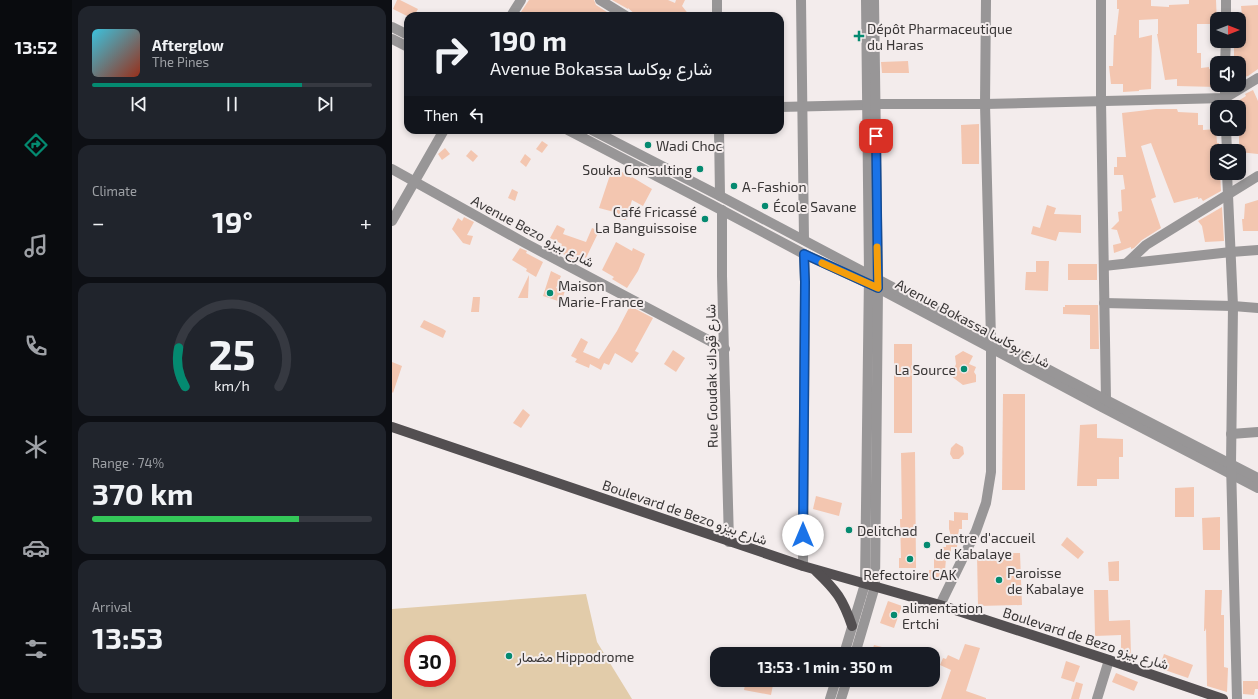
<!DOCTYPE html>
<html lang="en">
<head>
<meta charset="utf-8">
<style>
  body { margin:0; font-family:"Exo 2",Vazirmatn,sans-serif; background:#20242c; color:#f1f3f6; height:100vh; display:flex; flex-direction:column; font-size:15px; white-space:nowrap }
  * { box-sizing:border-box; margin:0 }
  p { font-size:13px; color:#9ea1a6 }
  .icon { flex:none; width:22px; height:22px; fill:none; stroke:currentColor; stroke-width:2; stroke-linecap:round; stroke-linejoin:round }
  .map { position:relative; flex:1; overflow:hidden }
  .panel { display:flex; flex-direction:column; gap:6px; padding:6px; background:#0d0f14; width:320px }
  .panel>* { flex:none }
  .top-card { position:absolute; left:12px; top:12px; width:380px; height:122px; border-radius:12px; box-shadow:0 2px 6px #0003; background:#171b24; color:#f1f3f6; overflow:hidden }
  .needle { width:26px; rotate:90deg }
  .buttons { position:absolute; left:818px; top:12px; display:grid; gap:8px }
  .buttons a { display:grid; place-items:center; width:36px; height:36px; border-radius:8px; background:#171b24; box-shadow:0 2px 6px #0003; font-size:20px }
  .speed { position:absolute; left:12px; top:635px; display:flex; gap:8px; font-size:20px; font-weight:700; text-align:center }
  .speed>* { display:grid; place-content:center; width:52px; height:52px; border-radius:50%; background:#171b24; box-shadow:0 2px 6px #0003; line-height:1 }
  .speed .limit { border:6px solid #d22; background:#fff; color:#111 }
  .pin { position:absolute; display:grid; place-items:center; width:34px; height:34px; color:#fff; margin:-17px; border-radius:8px; box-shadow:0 2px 6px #0006 }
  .me { position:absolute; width:44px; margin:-22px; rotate:0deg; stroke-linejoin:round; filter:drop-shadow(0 0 3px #0008) }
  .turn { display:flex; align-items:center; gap:14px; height:84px; padding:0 20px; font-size:18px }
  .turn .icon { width:52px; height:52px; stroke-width:2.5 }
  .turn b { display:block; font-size:28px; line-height:34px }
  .then { display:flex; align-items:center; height:38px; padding:0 20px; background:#0003; gap:8px; font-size:15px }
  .big { font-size:30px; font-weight:700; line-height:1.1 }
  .panel .widget { flex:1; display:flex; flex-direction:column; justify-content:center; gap:6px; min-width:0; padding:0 14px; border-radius:12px; background:#20242c }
  .panel .dial { align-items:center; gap:0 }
  .dial svg { height:104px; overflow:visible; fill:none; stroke:#363941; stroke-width:7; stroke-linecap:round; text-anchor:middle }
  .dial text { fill:#f1f3f6; stroke:none }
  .song { display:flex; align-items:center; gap:12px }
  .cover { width:48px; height:48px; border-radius:6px; background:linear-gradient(135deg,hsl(190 70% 55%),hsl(10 70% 35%)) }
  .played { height:4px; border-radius:2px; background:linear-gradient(90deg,#048a70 75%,#363941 75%) }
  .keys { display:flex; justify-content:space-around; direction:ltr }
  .heat { display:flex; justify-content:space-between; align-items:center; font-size:22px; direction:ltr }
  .charge { height:6px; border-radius:3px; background:linear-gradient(90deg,#34c759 74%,#363941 0) }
  .trip { position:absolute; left:318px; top:647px; width:230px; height:40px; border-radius:12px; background:#171b24; box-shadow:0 2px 6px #0003; font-weight:700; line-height:40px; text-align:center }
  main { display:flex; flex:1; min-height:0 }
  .tab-bar { display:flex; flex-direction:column; width:72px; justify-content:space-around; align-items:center; background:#090b0e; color:#9ea1a6 }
  .tab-bar .icon { width:28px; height:28px }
  .tab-bar .active { color:#048a70 }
  .tab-bar b { font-size:18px; color:#f1f3f6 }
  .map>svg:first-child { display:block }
  .green { fill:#e2ccaa; fill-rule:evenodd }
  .building { fill:#f3c6b0 }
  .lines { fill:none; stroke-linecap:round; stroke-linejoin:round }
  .minor { stroke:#989697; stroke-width:10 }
  .major { stroke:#534f51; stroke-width:10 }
  .route-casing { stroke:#114b97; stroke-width:10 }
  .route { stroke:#1a73e8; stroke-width:7 }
  .slow { stroke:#f59e0b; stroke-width:7 }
  .poi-dot { fill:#048a70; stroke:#f3ecec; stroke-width:1.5 }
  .labels { text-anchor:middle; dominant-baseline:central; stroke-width:4; stroke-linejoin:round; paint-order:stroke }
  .poi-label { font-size:14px; fill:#393636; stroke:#f3ecec; text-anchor:start }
  .street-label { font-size:14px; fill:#393636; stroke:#f3ecec }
</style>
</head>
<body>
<main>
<nav class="tab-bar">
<b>13:52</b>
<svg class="icon active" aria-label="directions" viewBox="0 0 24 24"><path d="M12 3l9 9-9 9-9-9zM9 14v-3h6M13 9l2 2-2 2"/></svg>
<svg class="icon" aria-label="music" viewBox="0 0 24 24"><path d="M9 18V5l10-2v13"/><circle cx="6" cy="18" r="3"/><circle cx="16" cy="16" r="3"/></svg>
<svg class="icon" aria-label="phone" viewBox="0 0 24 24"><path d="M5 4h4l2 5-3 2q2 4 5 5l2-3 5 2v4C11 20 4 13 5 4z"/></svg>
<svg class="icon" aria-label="climate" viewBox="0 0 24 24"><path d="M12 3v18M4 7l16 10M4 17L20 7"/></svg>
<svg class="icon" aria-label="car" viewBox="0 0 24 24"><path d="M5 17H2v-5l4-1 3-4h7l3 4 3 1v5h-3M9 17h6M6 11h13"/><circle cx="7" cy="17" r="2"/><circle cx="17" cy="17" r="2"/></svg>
<svg class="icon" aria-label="filters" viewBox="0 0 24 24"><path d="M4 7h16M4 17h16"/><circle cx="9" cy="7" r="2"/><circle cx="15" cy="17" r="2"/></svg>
</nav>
<section class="panel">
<div class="widget">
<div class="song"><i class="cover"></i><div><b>Afterglow</b><p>The Pines</p></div></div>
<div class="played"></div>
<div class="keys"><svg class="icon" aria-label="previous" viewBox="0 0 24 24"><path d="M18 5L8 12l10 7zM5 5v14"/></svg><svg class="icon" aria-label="pause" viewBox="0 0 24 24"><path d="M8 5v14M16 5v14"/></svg><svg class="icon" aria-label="next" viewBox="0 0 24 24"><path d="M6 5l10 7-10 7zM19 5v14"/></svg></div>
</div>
<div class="widget"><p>Climate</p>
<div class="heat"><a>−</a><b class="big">19°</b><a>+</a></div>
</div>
<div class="widget dial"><svg viewBox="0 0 100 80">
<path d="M14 69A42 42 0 1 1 86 69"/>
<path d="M14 69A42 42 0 0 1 9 39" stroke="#048a70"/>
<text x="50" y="56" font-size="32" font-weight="700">25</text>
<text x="50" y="72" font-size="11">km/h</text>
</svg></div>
<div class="widget"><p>Range · 74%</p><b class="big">370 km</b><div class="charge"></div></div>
<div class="widget"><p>Arrival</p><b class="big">13:53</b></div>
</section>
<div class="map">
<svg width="866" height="699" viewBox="0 0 866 699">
  <rect width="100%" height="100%" fill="#f3ecec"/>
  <path class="green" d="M194 594 205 642 240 699H0V609ZM21 644H55V678H21Z"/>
  <g class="building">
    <polygon points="5,0 8,0 26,9 22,16 15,16 1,9"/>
    <polygon points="137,0 202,0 204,5 218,14 217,16 129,16 131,13 129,12"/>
    <polygon points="220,0 276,0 283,3 284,0 293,0 290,6 298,16 245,16 236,8 236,9"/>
    <polygon points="725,0 759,0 759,6 777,7 777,5 797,4 797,0 824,0 825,24 805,24 805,53 809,53 809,68 817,67 817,69 825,67 825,87 785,86 785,79 773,80 765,34 766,34 766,19 747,20 747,38 760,35 759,89 747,90 747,91 731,92 731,84 719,84 717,66 721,66 722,35 724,35 727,9 725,9"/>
    <polygon points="866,5 866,69 856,76 847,78 847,63 842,63 842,41 847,41 847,34 852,34 849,6"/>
    <polygon points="516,61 517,73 490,73 489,62"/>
    <polygon points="861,90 866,101 866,154 847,152 847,107 840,107 840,105 854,96 853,94"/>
    <polygon points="764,109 785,109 786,112 806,113 806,125 811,125 811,130 824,129 825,143 827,143 827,151 825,151 825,173 828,173 829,191 811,201 809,198 806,199 806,197 782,203 759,143 749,146 764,197 759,199 769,228 750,240 742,248 739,249 739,247 722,253 721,245 729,243 725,230 719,229 727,221 726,212 730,211 729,190 733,189 731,175 722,175 722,167 725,167 725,157 734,157 730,113"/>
    <polygon points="587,124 587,164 570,164 569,125"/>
    <polygon points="150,141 156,145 150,153 144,149"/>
    <polygon points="53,148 58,154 50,160 46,154"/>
    <polygon points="79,150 86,156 81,162 74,156"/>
    <polygon points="133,154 139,159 134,167 128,162"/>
    <polygon points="222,169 229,173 230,172 239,178 240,177 260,189 251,206 240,200 234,220 226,218 226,213 207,208 217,178"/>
    <polygon points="120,189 126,192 123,201 116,198"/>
    <polygon points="866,200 866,231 851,231 850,219 852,219 853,204"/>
    <polygon points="655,205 664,208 662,214 689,215 689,233 667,232 664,241 639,234 641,226 648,228"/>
    <polygon points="830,207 832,241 813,242 810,226 806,221"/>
    <polygon points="72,217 82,222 75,235 81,236 78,245 71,243 60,229 66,218 70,221"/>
    <polygon points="165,225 173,229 171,234 194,242 200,228 207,231 194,258 187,255 183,261 166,251 170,244 158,238"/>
    <polygon points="224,242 240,251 241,248 253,254 246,271 235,288 220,279 222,277 210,270"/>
    <polygon points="128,248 135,251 134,253 151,262 144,277 134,271 135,269 120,260"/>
    <polygon points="644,261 657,261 656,291 633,290 634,272 644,272"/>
    <rect x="676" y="264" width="29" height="16"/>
    <polygon points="159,271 169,276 164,288 173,291 169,302 151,296"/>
    <polygon points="137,275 136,298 126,298"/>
    <polygon points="81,297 88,297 87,312 79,312"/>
    <polygon points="673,305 706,305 707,349 698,349 698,315 671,314 671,307 673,307"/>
    <polygon points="238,306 261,318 243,351 247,353 240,363 223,353 217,365 212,363 209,370 198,364 197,368 183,362 185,359 179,356 189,338 196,342 191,352 207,359 225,331"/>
    <polygon points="32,320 51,329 54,331 51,338 28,327"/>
    <rect x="502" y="344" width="18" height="89"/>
    <polygon points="281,350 293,358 284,372 272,364"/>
    <polygon points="571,351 581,356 577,364 584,367 582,372 584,375 584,382 571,385 559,376 564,364 563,356"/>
    <polygon points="0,362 10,366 1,393 0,392"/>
    <polygon points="611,394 633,394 633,490 610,490"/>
    <polygon points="131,409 138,415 129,428 121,423"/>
    <polygon points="705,424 705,438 731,439 731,457 727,457 727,479 705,479 705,486 685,486 688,425"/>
    <polygon points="564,443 571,447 572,454 567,459 561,459 558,454 559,448"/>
    <polygon points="523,452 524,568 507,568 507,558 509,558 508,519 510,519 509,453"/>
    <polygon points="802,487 802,517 783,517 783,488"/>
    <polygon points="424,496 450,503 447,516 421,509"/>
    <polygon points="562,512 576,513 576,520 570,520 570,529 567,529 565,547 563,547 563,551 562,547 554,547 554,536 559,536 557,529 557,520 562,521"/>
    <polygon points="828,517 828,550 811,550 810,518"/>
    <polygon points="675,537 692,552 686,559 669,545"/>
    <polygon points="548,547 559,547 559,559 554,559 553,570 542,570 542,558 548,558"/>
    <polygon points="628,553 630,605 586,606 585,554"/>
    <polygon points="727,561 727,581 717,581 716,562"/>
    <rect x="537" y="570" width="12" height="10"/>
    <polygon points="702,590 716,590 717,621 738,620 739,655 729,656 729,635 703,636"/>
    <polygon points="813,590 830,590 829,615 832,615 832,667 836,668 835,692 815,686 814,628 813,631 812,631"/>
    <polygon points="496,601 510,606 502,628 488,623"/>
    <polygon points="573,644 588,648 574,691 594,698 594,699 549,699 559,670 548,665 551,658 554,659 556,655 567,660"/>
    <polygon points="482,645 490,647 488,654 479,654"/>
    <polygon points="772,654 801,665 796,678 767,668"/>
    <polygon points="674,661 688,666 682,682 669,678"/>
    <polygon points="724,673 746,682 742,691 720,682"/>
    <polygon points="354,680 382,680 379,695 352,690"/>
    <polygon points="851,681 866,681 866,689 863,689 862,695 851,694"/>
    <polygon points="684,682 691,684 687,699 679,699"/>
  </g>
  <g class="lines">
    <g class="minor">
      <polyline points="208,0 234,16"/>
      <polyline points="325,0 325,16"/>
      <polyline points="409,0 412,240"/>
      <polyline points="594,0 593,104 599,339"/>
      <polyline points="709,0 709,101 714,400"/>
      <polyline points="119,16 129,0"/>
      <polyline points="834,19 834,0"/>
      <polyline points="0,27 16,35"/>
      <polyline points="0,39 16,47"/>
      <polyline points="833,63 834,41"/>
      <polyline points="833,85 833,107"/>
      <polyline points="483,104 593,104 833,98 866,78"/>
      <polyline points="388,107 475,105"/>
      <polyline points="834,129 835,151"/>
      <polyline points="176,130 320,205 412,254 486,288 710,407 866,488"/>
      <polyline points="200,130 328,196 714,400 866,478"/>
      <polyline points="327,130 328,196"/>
      <polyline points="0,169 133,243 333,349"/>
      <polyline points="835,173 841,306 839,464 845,699"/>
      <polyline points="330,210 330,276 337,542"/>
      <polyline points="0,221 52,130"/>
      <polyline points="736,262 754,245 866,176"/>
      <polyline points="712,266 839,252 866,250"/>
      <polyline points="712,303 841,306 866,308"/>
      <polyline points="839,434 866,432"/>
      <polyline points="411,566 413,282 412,254"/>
      <polyline points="548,605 584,531 594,503 599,472 599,349"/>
      <polyline points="452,654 473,584 477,274 474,0"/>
      <polyline points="463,654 483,586 486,288 482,0"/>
      <polyline points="438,699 444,680"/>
      <polyline points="449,699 455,680"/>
      <polyline points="705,699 717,660"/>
    </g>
    <g class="major">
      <polyline points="0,427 411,566 548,605 717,660 831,699"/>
      <path d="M424 571C444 590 451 599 460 626"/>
    </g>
  </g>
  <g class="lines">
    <defs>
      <polyline id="route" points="411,535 413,282 412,254 486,288 484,136"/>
    </defs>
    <use href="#route" class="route-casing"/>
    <use href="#route" class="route"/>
    <polyline class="slow" points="430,263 486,288 485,247"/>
  </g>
  <g class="poi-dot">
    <path d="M465 30h4v4h4v4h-4v4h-4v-4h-4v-4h4z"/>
    <circle cx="256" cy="145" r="4"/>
    <circle cx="308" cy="169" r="4"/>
    <circle cx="342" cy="186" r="4"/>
    <circle cx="373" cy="206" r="4"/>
    <circle cx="313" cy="219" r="4"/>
    <circle cx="158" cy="293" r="4"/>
    <circle cx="572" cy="369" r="4"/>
    <circle cx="457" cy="530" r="4"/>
    <circle cx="535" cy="545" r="4"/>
    <circle cx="518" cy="559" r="4"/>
    <circle cx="607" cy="580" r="4"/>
    <circle cx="502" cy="615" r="4"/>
    <circle cx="117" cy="656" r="4"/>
  </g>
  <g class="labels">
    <g class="poi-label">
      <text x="475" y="28">Dépôt Pharmaceutique<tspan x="475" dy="16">du Haras</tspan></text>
      <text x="264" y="145">Wadi Choc</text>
      <text x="300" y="169" text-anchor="end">Souka Consulting</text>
      <text x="350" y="186">A-Fashion</text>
      <text x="381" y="206">École Savane</text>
      <text x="305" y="211" text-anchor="end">Café Fricassé<tspan x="305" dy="16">La Banguissoise</tspan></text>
      <text x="166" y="285">Maison<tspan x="166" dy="16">Marie-France</tspan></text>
      <text x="564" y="369" text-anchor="end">La Source</text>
      <text x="465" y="530">Delitchad</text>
      <text x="543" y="537">Centre d'accueil<tspan x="543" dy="16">de Kabalaye</tspan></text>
      <text x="615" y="572">Paroisse<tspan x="615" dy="16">de Kabalaye</tspan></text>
      <text x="518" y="574" text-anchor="middle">Refectoire CAK</text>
      <text x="510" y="607">alimentation<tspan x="510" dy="16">Ertchi</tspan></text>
      <text x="125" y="656">مضمار Hippodrome</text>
    </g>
    <g class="street-label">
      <text transform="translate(141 231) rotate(28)">Avenue Bezo شارع بيزو</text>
      <text transform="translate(581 323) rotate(28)">Avenue Bokassa شارع بوكاسا</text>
      <text transform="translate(319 376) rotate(-91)">Rue Goudak شارع قوداك</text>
      <text transform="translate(293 512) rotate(19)">Boulevard de Bezo شارع بيزو</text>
      <text transform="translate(694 638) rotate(18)">Boulevard de Bezo شارع بيزو</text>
    </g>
  </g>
</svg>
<div class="buttons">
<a><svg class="needle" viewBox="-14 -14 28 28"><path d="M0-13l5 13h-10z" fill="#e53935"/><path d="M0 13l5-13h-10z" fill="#9ea1a6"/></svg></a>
<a><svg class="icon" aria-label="sound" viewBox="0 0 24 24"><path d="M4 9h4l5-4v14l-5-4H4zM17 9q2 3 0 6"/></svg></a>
<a><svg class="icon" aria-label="search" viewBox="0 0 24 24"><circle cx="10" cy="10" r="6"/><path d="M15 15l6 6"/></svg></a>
<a><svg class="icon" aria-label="layers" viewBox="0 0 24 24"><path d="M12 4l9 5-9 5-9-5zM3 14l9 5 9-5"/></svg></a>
</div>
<div class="speed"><div class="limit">30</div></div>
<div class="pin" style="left:484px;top:136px;background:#d93025"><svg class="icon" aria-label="arrive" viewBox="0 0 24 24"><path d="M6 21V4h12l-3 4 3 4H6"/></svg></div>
<svg class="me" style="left:411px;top:535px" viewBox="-20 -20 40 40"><circle r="19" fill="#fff"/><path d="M0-13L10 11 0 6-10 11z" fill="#1a73e8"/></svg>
<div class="trip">13:53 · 1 min · 350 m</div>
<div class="top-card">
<div class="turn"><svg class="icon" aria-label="right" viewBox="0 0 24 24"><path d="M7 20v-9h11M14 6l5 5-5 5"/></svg><div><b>190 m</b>Avenue Bokassa شارع بوكاسا</div></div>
<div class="then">Then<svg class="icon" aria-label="left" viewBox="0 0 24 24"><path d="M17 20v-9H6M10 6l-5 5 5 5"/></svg></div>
</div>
</div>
</main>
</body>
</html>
